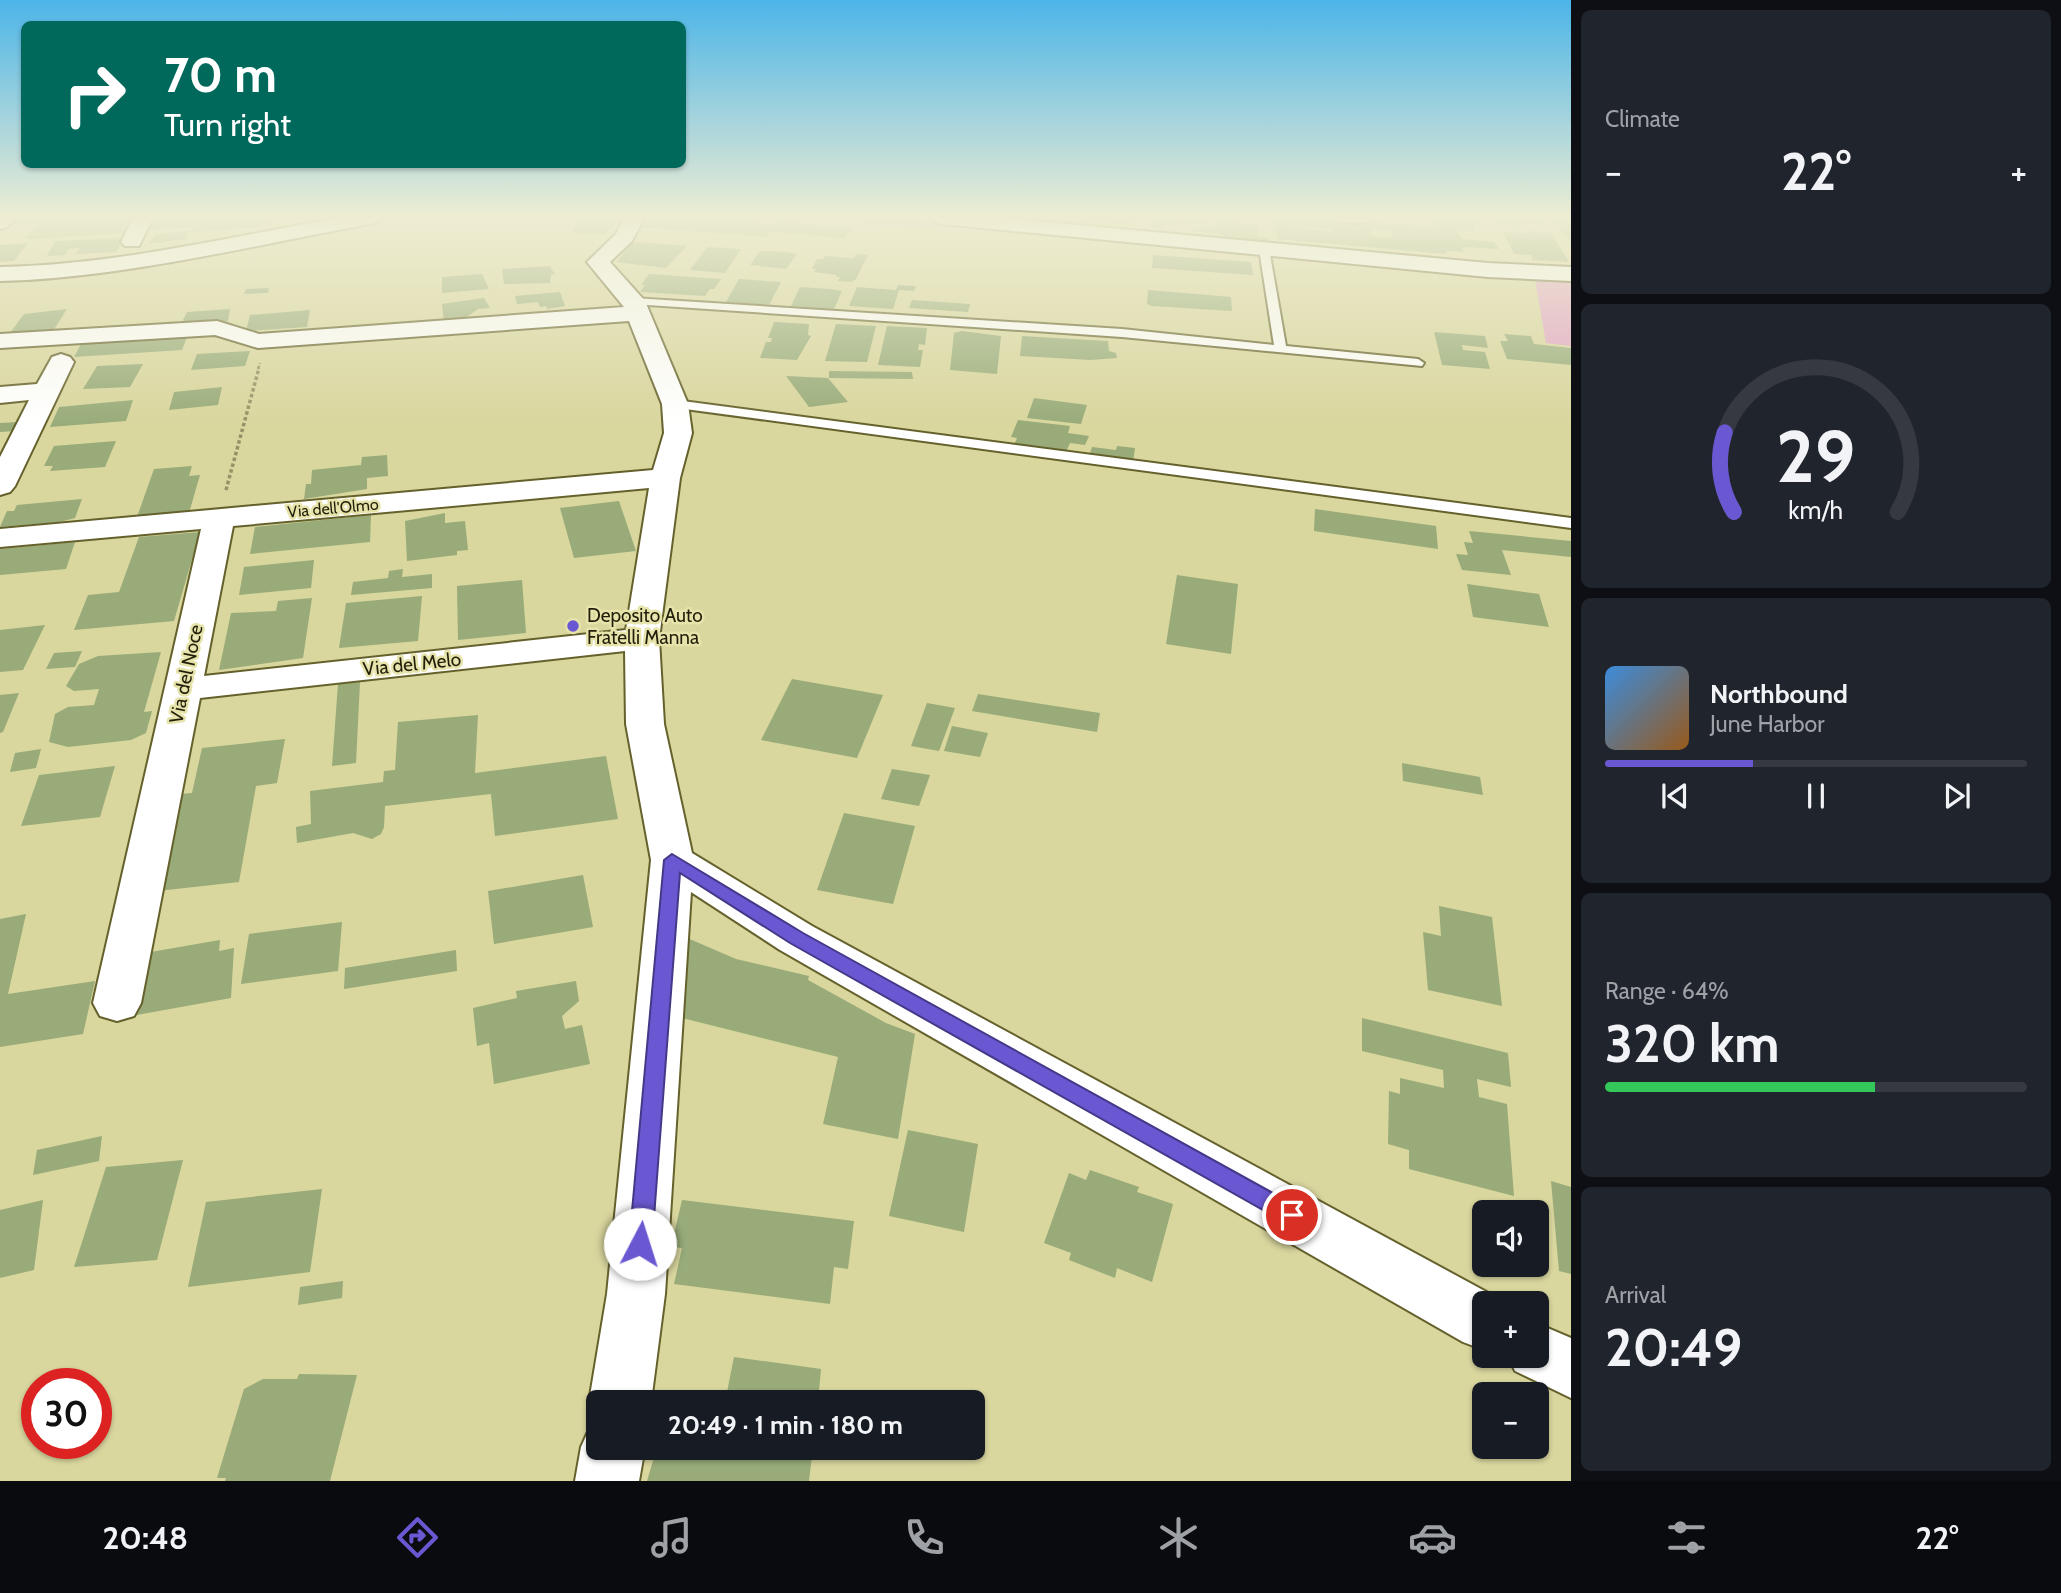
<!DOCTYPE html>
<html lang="en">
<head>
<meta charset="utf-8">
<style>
  body { margin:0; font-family:Cabin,sans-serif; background:#20242c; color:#f1f3f6; height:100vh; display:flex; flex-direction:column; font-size:26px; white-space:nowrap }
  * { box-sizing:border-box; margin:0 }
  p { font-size:23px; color:#9ea1a6 }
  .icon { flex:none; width:38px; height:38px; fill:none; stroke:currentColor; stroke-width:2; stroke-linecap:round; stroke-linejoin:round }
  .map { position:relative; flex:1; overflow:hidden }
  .side { display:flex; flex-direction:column; gap:10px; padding:10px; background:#0d0f14; width:490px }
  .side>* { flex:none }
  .hud { position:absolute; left:21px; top:21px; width:665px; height:147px; border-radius:10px; box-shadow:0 2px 5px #0004; background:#00695c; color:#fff; overflow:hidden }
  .controls { position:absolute; left:1472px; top:1200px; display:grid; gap:14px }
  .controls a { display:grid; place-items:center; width:77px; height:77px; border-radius:10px; background:#171b24; box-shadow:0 2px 5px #0004; font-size:35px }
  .speed { position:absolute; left:21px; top:1368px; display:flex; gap:14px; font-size:35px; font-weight:700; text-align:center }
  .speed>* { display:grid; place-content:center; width:91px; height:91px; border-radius:50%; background:#171b24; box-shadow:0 2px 5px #0004; line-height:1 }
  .speed .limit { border:10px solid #d22; background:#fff; color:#111 }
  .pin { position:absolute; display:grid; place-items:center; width:60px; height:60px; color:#fff; margin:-30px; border:4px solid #fff; border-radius:50%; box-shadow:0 2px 7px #0007 }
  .me { position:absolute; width:77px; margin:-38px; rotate:5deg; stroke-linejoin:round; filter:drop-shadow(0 0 5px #0008) }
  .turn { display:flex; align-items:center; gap:24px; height:147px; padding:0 28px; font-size:32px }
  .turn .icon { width:91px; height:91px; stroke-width:2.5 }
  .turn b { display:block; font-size:49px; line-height:60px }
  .big { font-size:52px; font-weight:800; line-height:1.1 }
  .side .tile { flex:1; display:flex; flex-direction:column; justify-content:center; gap:10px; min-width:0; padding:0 24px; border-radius:10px; background:#20242c }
  .side .dial { align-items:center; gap:0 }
  .dial svg { height:182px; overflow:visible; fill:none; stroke:#363941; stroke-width:7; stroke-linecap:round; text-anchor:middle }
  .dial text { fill:#f1f3f6; stroke:none }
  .song { display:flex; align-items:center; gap:21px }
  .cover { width:84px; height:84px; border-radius:10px; background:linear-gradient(135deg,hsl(210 70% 55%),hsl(30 70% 35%)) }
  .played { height:7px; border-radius:4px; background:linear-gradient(90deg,#6958d1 35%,#363941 35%) }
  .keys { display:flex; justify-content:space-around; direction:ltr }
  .heat { display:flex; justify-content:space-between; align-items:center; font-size:38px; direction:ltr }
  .charge { height:10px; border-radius:5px; background:linear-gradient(90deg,#34c759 64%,#363941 0) }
  .trip { position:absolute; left:586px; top:1390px; width:399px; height:70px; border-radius:10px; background:#171b24; box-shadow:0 2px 5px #0004; font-weight:800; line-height:70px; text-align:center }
  .tabs { display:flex; height:112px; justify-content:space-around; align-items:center; background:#090b0e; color:#9ea1a6 }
  .tabs .icon { width:49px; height:49px }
  .tabs .active { color:#6958d1 }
  .tabs b { font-size:32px; color:#f1f3f6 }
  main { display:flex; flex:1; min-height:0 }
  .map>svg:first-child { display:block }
  .green { fill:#e2a3c6 }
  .building { fill:#98ab79; fill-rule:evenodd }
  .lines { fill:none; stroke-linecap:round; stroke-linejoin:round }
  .service-casing { stroke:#65612c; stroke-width:4 }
  .minor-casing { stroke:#65612c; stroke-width:4 }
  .path-far1 { stroke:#959267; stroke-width:2.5; stroke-dasharray:3.5 2; stroke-linecap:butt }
  .path { stroke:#959267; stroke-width:3.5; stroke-dasharray:3.5 2.5; stroke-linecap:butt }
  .service { fill:#fff; fill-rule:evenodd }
  .minor { fill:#fff; fill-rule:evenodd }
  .route { fill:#6958d1; stroke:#443988; stroke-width:2 }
  .poi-dot { fill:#6958d1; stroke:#e6e3ab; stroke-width:2.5 }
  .labels { text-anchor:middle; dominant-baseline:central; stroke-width:5; stroke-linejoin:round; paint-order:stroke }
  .far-street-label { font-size:16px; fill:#211f09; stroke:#e6e3ab }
  .poi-label { font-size:19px; fill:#211f09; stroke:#e6e3ab; text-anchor:start }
  .street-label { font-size:19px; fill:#211f09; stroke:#e6e3ab }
</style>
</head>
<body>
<main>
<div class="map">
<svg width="1571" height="1481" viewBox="0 0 1571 1481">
  <rect width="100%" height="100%" fill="#d9d69e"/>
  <g class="green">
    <polygon points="861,218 940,222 938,229 857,226"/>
    <polygon points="1571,279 1571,346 1546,343 1535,280"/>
  </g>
  <g class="building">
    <polygon points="15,218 136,218 128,233 28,239 25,238 38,224 6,224"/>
    <polygon points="148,218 268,218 269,223 260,224 259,227 190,232 193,227 145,230"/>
    <polygon points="580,218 617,218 613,229 608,229 606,234 572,233"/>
    <polygon points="646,218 690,218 773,224 775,221 852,228 845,238 771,232 767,237 637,227"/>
    <polygon points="1023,218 1078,218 1076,226"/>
    <polygon points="1087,218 1132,218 1131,222 1125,223 1087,221"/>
    <polygon points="1152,218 1203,218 1204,224 1173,222 1173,225 1163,224 1162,228 1152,227"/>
    <polygon points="1215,218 1233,218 1233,223 1257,224 1258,237 1269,238 1269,244 1223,238 1224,235 1215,233 1192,231 1191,227 1215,229"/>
    <path d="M1274 218 1436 226 1431 218 1483 222 1484 227 1474 226 1475 231H1457L1463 239 1494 242 1499 249 1462 247 1464 252 1447 251 1446 254 1277 239ZM1280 226 1325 229V227H1332L1333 232ZM1371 229 1392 231V238L1371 236Z"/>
    <polygon points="1495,218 1540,218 1544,224 1522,222 1524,226 1499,225"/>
    <polygon points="1551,218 1571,218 1571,242"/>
    <polygon points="190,231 185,239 149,244 156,234"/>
    <polygon points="1528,231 1551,233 1569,262 1533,260 1531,255 1514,254 1503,232 1529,233"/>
    <polygon points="124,238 116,252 76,254 80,248 69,249 65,255 47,256 55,241"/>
    <polygon points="28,243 14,261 0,262 0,245"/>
    <polygon points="632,243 638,242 687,246 666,268 616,262"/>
    <polygon points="707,247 741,249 725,273 690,270"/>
    <polygon points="760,251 787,252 797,254 786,269 750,265"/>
    <polygon points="856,254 868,255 856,279 851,282 838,281 840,277 836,277 837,275 814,272 816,269 812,269 817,259 823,259 825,256 854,258"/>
    <polygon points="1153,255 1251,262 1253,275 1152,268"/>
    <polygon points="550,266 555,274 551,275 550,283 504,284 502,269"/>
    <polygon points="482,274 489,289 442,293 442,277"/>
    <polygon points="649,274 721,279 714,289 710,289 705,296 640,292 645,285 641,285"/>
    <polygon points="739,279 781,282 769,305 726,302"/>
    <polygon points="898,285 916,286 914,291 899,290 893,309 849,306 857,287 896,290"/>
    <polygon points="800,287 831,289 842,291 834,309 791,306"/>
    <polygon points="269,288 268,293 244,294 246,289"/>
    <polygon points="1148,290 1231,297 1232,311 1152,306 1147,304"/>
    <polygon points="560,292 565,306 547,309 546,306 540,307 538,302 517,304 515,296"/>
    <polygon points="484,298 490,308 478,309 461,321 444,323 442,304"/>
    <polygon points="912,300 970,304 968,312 909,308"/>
    <polygon points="67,309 53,331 10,333 24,314"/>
    <polygon points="230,309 228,321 217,324 186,325 183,320 187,312"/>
    <polygon points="310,310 307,327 246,331 250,315"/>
    <polygon points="774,322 809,324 808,335 811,336 797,360 760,358 766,342 771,342 772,338 768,338"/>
    <polygon points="836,324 876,326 867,362 825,361"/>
    <polygon points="887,326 927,328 925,345 919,344 918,350 923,350 920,367 878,365"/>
    <polygon points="962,331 1001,336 997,374 950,370 954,333"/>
    <polygon points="1434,332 1485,336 1488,348 1462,345 1463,350 1485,352 1490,369 1442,365"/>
    <polygon points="1504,334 1531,336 1534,344 1571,348 1571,365 1507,359 1500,341 1508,341"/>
    <polygon points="188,335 182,350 74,357 82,342"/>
    <polygon points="1022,336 1108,341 1109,351 1116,353 1117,358 1091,360 1020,356"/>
    <polygon points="250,351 245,366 191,370 197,354"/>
    <polygon points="143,364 130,387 83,389 97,366"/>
    <polygon points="829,371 912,372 913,379 829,378"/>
    <polygon points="786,376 828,378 848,402 809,407"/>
    <polygon points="222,387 218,405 169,410 174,392"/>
    <polygon points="1034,398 1087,405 1081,424 1027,418"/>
    <polygon points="133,400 126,421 50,427 59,407"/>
    <polygon points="1018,420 1070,426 1068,433 1089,436 1085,445 1070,443 1066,452 1014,445 1017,438 1011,437"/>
    <polygon points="19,422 15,431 0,432 0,423"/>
    <polygon points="116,441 105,467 50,471 53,466 44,466 54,446"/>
    <polygon points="1117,446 1135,448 1133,462 1089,456 1092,447 1116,450"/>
    <polygon points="387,455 388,476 367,478 367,489 304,499 306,484 311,484 312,470 361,465 362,457"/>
    <polygon points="192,466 189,476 200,475 189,513 137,517 154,469"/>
    <polygon points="82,499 75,518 60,522 0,527 7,511 14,511 17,505"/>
    <polygon points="619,501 636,551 574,558 560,508"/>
    <polygon points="1315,509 1436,526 1438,549 1314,531"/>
    <polygon points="445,513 445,523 465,521 468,550 457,551 457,555 407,561 405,521"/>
    <polygon points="371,515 370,542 250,554 255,527"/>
    <polygon points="1469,531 1571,541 1571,557 1502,550 1511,575 1462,570 1456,554 1468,555 1464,542 1473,543"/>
    <polygon points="200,532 174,621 74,630 88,595 119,592 139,537"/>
    <polygon points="75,542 66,569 0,575 0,549"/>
    <polygon points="314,560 311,588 239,595 244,567"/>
    <polygon points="403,569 402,577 432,574 432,588 351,595 353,582 388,578 389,571"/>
    <polygon points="1177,575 1238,584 1231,654 1166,644"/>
    <polygon points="522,580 526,633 458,640 457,586"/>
    <polygon points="1467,584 1539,594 1549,627 1473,617"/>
    <polygon points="422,596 418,641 339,648 346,603"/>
    <polygon points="312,598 303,658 219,670 231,613 276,611 278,601"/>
    <polygon points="45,625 23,670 0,672 0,630"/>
    <polygon points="82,651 75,667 46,669 54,653"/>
    <polygon points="161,652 144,712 152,711 146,733 131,740 68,747 49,742 55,714 68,707 94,705 99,689 74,691 66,686 79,664 98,656"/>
    <polygon points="792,679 883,695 857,758 761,740"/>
    <polygon points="360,682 356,763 332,766 338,684"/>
    <polygon points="19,693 3,732 0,733 0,695"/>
    <polygon points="978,694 1100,713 1097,732 972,711"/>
    <polygon points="927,703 955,708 939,751 911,746"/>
    <polygon points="478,715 475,773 606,756 618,819 495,836 491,794 385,806 384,827 381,834 372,839 353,833 297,843 296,827 311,824 310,791 383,782 384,771 395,770 398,722"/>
    <polygon points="952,726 988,733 980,757 944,751"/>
    <polygon points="285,739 277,783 256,786 239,882 158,891 181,794 192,793 202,748"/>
    <polygon points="41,749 36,768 10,772 15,753"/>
    <polygon points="1402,763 1480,777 1483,795 1403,781"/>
    <polygon points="115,766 100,817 21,826 39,775"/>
    <polygon points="892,769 930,775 919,806 881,799"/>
    <polygon points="844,813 915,826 893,904 817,890"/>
    <polygon points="583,875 593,927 494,944 488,891"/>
    <polygon points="1439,906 1492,917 1502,1006 1428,990 1423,932 1441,936"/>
    <polygon points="26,914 8,994 95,981 83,1034 0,1047 0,919"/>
    <polygon points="342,922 338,971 241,984 249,934"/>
    <polygon points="685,937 736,959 809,976 808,980 886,1023 915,1034 898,1139 823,1124 838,1057 682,1018"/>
    <polygon points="220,940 219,951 234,948 231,998 131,1016 139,954"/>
    <polygon points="456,950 457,971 344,989 345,968"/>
    <polygon points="576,981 579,1001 562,1016 565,1029 582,1025 590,1064 494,1084 489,1043 477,1046 473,1008 517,998 516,991"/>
    <polygon points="1362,1018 1508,1053 1511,1087 1477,1079 1479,1097 1507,1104 1514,1196 1409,1169 1409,1150 1388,1144 1389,1091 1400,1094 1400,1078 1444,1088 1443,1070 1362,1051"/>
    <polygon points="908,1130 978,1144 964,1232 889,1216"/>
    <polygon points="102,1136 99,1161 33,1175 37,1150"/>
    <polygon points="183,1160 157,1260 74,1267 106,1167"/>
    <polygon points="1090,1170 1139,1187 1137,1192 1173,1204 1152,1282 1117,1268 1115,1278 1069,1260 1071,1253 1044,1243 1069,1173 1086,1180"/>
    <polygon points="1551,1181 1571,1187 1571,1274 1559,1271"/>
    <polygon points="322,1189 310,1272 188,1287 206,1202"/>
    <polygon points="43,1200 34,1270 0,1278 0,1210"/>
    <polygon points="682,1200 854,1221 848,1269 834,1267 830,1304 674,1284 682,1248 671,1247"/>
    <polygon points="343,1281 342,1298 298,1305 300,1287"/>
    <polygon points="734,1357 821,1369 818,1402 725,1402"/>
    <polygon points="299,1374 357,1375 330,1481 225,1481 226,1478 217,1478 244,1389 263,1379 297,1379"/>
    <polygon points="657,1447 674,1447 700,1453 702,1447 813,1447 809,1481 647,1481"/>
  </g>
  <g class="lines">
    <defs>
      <g id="service">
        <path d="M1331 218H1369L1371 220C1362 225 1340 223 1331 218Z"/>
        <polygon points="1264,246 1269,249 1286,346 1418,359 1424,363 1422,366 1122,337 633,304 627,301 633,298 1122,329 1274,345 1259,249"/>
        <polygon points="675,400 1571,518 1571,528 670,407 670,401"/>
      </g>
      <g id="minor">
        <polygon points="0,218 17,218 7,227 0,229"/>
        <polygon points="133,218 153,218 139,246 125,246 121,242"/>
        <path d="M337 218H380L377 222 370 224C250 246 122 278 0 281V267C113 265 226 238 337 218Z"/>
        <path d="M624 218H644L632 241 610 262 645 301 688 404 692 433 680 478 659 639 664 724 692 853 812 926 1505 1302 1484 1304V1350L1463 1342 780 950 691 892 665 1294 651 1402H598V1447H645L639 1481H575L581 1447 591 1425 598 1422 589 1402 607 1294 651 860 626 724 625 651 200 698 141 1003 134 1016 117 1021 100 1016 93 1003 201 529 0 547V529L653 470 664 433 662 404 629 321 258 348 215 335 0 348V334L217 321 259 334 624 307 587 262 616 234ZM649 488 626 630 204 676 233 526Z"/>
        <polygon points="932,218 1003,218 1488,263 1571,267 1571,281 1488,277 942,224 935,222"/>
        <polygon points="61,354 70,357 74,362 15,486 10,492 0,495 0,457 29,400 0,403 0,387 37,384 52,357"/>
        <polygon points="1536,1323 1571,1338 1571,1398 1515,1371 1508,1356 1536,1356"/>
      </g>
    </defs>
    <use href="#service" class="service-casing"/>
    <use href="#minor" class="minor-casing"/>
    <polyline class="path-far1" points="258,369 260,363"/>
    <polyline class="path" points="226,490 259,368"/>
    <use href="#service" class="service"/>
    <use href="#minor" class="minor"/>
  </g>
  <linearGradient id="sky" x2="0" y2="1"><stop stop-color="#4cb5e8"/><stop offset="0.51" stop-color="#eeedd3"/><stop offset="1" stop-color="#eeedd3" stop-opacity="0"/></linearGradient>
  <rect width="1571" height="425" fill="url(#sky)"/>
  <polygon class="route" points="672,854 803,933 1300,1208 1303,1215 1300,1222 1292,1225 1284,1222 790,943 680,873 652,1244 649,1252 640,1255 632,1252 629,1244 664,860"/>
  <circle class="poi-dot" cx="573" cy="626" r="7"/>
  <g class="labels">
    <g class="far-street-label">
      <text transform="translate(333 508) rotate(-5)">Via dell'Olmo</text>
    </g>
    <g class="poi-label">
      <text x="587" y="615">Deposito Auto<tspan x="587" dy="22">Fratelli Manna</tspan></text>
    </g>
    <g class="street-label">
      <text transform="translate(412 664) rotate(-6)">Via del Melo</text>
      <text transform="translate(186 674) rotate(-78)">Via del Noce</text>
    </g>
  </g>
</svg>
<div class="controls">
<a><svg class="icon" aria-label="sound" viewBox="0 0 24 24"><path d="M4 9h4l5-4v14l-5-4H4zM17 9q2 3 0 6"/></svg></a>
<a>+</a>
<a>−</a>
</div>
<div class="speed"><div class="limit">30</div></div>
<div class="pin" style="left:1292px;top:1215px;background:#d93025"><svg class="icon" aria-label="arrive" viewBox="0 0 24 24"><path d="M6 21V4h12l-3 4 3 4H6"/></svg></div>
<svg class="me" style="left:640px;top:1244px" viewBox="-20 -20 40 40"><circle r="19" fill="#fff"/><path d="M0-13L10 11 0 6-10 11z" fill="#6958d1"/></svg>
<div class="trip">20:49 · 1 min · 180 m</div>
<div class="hud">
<div class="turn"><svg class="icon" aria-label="right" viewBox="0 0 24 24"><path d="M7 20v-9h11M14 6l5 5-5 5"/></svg><div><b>70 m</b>Turn right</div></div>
</div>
</div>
<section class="side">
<div class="tile"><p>Climate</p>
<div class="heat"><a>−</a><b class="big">22°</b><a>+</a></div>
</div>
<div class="tile dial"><svg viewBox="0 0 100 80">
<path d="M14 69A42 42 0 1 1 86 69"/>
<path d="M14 69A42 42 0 0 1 10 34" stroke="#6958d1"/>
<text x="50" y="56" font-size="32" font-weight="700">29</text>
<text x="50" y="72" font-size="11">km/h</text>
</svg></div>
<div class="tile">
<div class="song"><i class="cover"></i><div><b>Northbound</b><p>June Harbor</p></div></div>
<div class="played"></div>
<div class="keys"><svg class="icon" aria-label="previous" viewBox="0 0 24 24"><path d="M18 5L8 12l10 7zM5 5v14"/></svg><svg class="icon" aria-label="pause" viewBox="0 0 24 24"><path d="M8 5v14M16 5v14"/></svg><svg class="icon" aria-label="next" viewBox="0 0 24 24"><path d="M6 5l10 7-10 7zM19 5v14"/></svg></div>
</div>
<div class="tile"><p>Range · 64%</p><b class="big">320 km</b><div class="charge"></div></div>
<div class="tile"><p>Arrival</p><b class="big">20:49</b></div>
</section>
</main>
<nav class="tabs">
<b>20:48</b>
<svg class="icon active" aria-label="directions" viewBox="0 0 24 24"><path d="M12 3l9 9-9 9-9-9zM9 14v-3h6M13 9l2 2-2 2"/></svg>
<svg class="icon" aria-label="music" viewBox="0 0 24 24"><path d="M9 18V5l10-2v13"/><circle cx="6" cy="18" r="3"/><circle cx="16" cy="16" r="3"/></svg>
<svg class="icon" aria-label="phone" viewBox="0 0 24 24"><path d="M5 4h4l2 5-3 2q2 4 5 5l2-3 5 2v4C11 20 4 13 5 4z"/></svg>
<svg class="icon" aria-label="climate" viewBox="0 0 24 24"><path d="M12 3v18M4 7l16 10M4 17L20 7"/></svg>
<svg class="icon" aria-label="car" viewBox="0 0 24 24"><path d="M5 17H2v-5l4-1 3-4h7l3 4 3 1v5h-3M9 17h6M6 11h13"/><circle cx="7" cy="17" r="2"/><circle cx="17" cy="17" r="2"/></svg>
<svg class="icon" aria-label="filters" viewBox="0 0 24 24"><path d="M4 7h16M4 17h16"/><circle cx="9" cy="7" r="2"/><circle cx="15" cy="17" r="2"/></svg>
<b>22°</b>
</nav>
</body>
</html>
